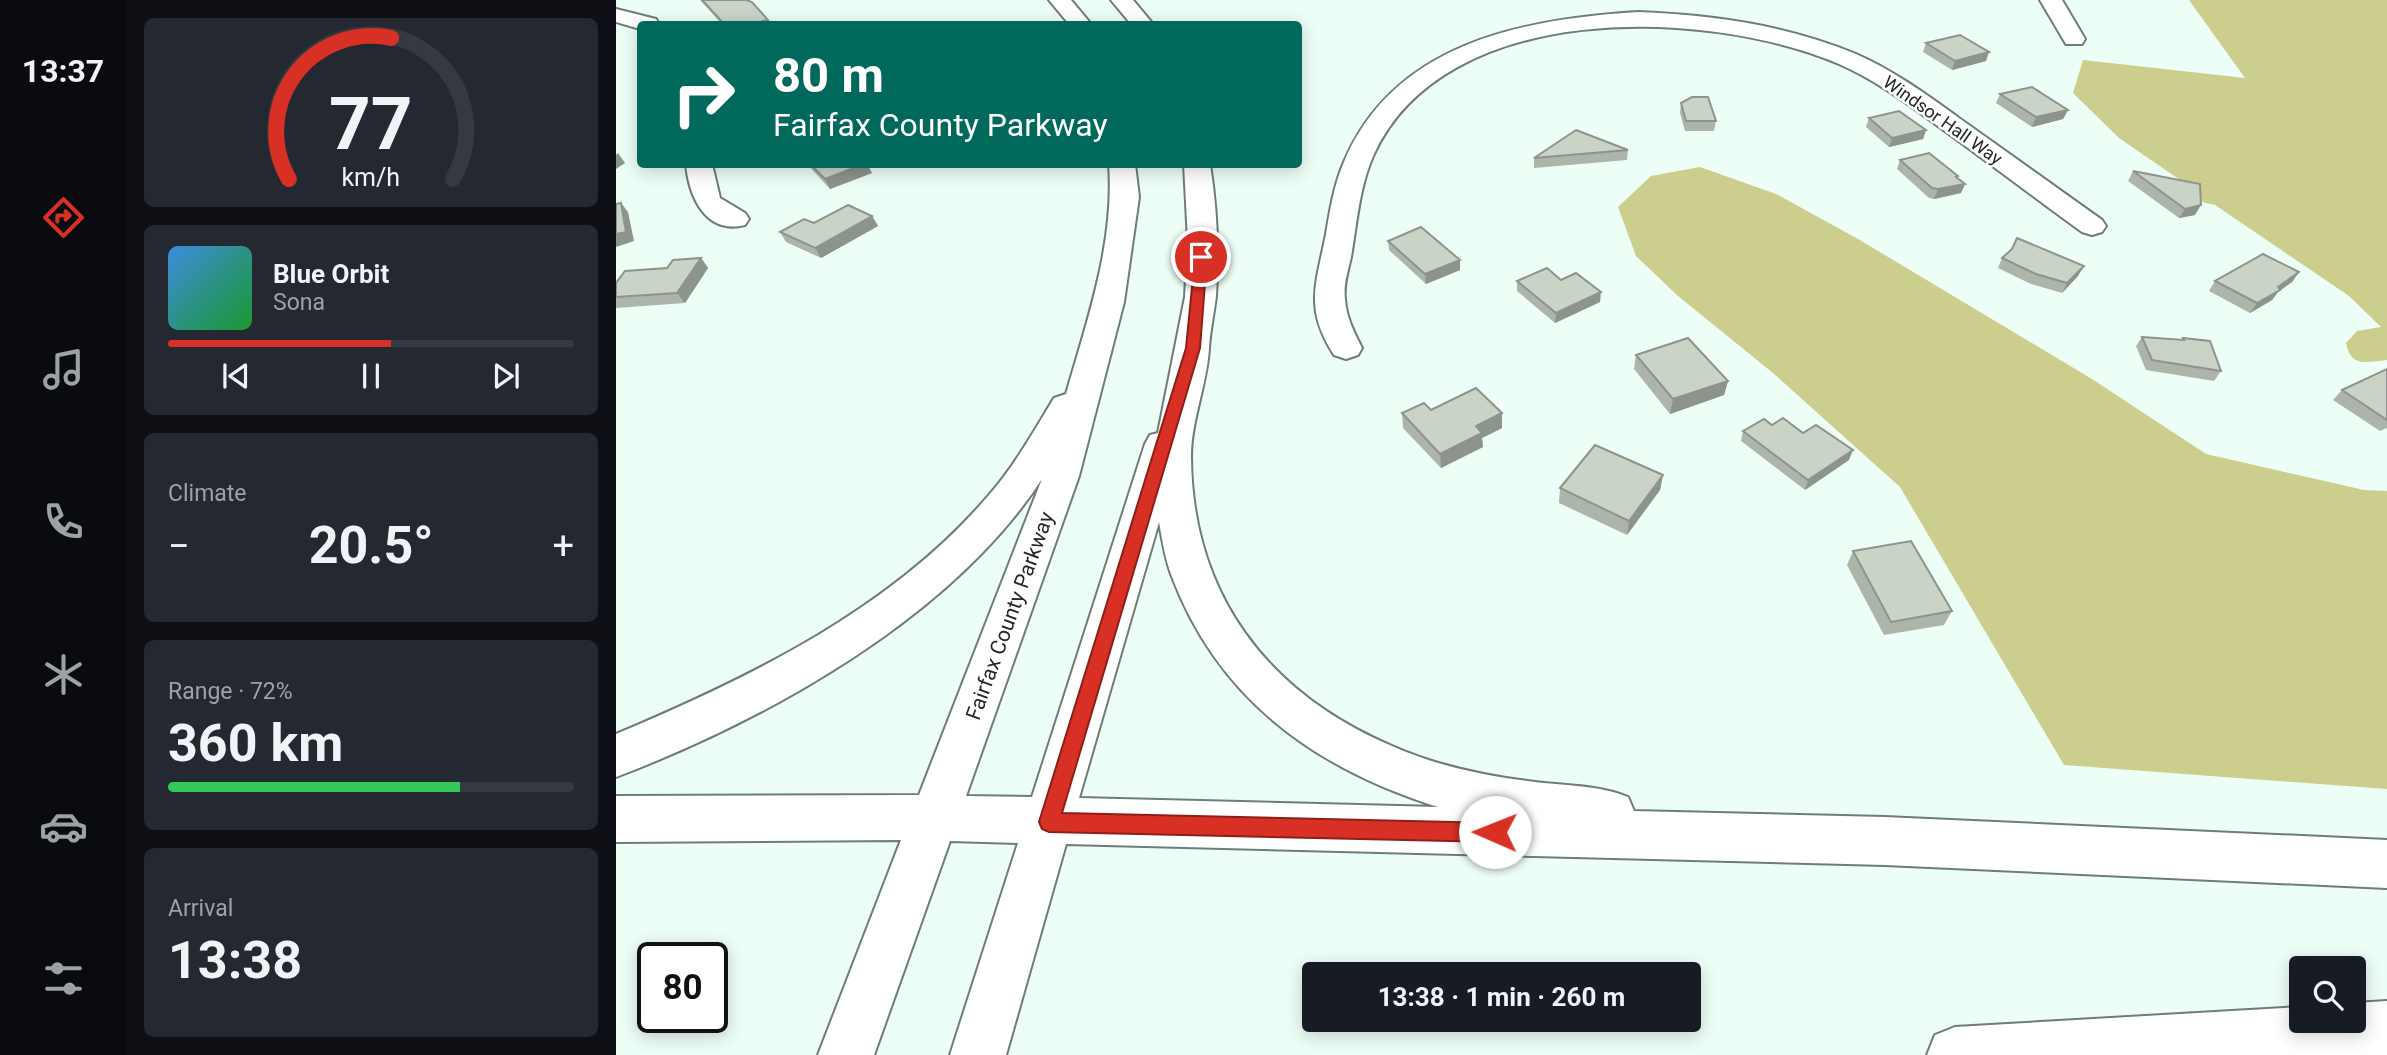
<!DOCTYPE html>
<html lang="en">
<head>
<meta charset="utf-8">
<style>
  body { margin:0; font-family:Roboto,sans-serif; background:#242831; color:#f1f3f6; height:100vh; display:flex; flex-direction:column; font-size:26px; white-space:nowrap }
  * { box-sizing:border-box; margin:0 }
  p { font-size:23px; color:#9ea1a6 }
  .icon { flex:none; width:38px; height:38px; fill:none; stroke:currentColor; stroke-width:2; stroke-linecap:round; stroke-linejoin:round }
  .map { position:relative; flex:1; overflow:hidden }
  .drawer { display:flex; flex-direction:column; gap:18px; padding:18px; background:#0d0f14; width:490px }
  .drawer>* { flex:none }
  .guide { position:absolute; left:21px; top:21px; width:665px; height:147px; border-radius:7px; box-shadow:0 4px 18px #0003; background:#00695c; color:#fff; overflow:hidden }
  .buttons { position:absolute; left:1673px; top:956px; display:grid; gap:14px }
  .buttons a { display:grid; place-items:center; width:77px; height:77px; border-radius:7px; background:#171b24; box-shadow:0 4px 18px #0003; font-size:35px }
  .speed { position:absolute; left:21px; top:942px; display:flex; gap:14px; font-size:35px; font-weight:700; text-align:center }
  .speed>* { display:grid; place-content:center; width:91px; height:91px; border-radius:50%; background:#171b24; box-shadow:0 4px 18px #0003; line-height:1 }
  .speed .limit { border:4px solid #111; border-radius:10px; background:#fff; color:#111 }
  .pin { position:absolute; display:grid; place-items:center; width:60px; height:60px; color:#fff; margin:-30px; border:4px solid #fff; border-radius:50%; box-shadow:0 2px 7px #0007 }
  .me { position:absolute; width:77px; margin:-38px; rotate:271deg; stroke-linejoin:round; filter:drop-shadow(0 0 5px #0008) }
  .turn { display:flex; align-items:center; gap:24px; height:147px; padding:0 21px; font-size:32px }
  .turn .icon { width:91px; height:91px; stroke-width:2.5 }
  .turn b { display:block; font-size:49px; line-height:60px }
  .big { font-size:52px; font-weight:700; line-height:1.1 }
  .drawer .widget { flex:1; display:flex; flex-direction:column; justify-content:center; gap:10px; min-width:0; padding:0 24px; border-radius:10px; background:#242831 }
  .drawer .dial { align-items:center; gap:0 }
  .dial svg { height:182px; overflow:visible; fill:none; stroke:#363941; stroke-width:7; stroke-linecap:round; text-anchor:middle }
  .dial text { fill:#f1f3f6; stroke:none }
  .song { display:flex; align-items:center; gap:21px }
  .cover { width:84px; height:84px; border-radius:10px; background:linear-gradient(135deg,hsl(210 70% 55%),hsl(130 70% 35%)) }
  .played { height:7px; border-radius:4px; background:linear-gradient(90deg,#d93025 55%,#363941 55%) }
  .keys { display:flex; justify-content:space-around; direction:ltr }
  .heat { display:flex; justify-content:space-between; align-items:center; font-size:38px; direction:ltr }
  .charge { height:10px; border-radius:5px; background:linear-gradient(90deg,#34c759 72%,#363941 0) }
  .trip { position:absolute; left:686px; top:962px; width:399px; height:70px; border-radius:7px; background:#171b24; box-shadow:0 4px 18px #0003; font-weight:700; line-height:70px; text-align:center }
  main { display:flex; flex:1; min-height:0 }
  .dock { display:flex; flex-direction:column; width:126px; justify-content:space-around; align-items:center; background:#090b0e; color:#9ea1a6 }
  .dock .icon { width:49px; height:49px }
  .dock .on { color:#d93025 }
  .dock b { font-size:32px; color:#f1f3f6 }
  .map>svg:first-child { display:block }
  .green { fill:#cbce8d }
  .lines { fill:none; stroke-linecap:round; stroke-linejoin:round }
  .minor-casing { stroke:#6e7d76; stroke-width:4 }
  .highway-casing { stroke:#6e7d76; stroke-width:4 }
  .minor { fill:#fff; fill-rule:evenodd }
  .highway { fill:#fff; fill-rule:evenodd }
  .wall { fill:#adb5aa }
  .shaded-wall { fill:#8d948b }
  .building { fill:#c9d3c6; stroke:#8d948b; stroke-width:2 }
  .route { fill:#d93025; stroke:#8d1f18; stroke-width:2 }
  .labels { text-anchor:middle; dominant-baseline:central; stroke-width:5; stroke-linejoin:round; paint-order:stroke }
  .far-street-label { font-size:18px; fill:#222825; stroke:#fff }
  .street-label { font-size:21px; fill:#222825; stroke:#fff }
</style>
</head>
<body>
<main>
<nav class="dock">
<b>13:37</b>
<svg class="icon on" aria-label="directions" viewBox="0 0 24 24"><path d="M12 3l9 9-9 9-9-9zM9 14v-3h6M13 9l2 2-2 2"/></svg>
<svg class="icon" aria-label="music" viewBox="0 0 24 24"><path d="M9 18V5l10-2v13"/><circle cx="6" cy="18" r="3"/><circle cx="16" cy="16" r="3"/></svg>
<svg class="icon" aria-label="phone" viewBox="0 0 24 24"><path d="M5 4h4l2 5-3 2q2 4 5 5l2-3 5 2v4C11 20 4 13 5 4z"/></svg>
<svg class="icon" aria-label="climate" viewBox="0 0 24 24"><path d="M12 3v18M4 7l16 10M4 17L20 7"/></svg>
<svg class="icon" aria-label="car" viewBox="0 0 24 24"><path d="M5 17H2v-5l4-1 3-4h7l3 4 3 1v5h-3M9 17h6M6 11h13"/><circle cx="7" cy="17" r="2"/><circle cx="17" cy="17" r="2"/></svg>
<svg class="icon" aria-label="filters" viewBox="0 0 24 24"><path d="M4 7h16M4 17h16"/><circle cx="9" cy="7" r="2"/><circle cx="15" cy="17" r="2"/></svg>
</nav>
<section class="drawer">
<div class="widget dial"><svg viewBox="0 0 100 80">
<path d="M14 69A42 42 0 1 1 86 69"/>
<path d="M14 69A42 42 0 0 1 59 7" stroke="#d93025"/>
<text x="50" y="56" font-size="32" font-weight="700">77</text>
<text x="50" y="72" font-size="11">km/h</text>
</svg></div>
<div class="widget">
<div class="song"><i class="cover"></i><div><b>Blue Orbit</b><p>Sona</p></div></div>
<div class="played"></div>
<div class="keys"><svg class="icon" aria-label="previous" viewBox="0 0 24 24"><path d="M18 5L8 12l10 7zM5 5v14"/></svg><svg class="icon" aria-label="pause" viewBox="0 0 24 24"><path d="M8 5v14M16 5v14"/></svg><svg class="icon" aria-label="next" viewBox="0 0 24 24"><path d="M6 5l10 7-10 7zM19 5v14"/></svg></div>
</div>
<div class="widget"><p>Climate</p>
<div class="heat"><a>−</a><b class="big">20.5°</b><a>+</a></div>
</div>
<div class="widget"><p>Range · 72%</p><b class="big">360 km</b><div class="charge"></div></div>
<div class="widget"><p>Arrival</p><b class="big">13:38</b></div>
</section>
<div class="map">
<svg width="1771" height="1055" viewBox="0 0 1771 1055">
  <rect width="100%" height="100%" fill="#edfef6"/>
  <g class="green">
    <path d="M1573 0H1771V360C1751 362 1735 368 1730 343L1741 331 1765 327 1733 296 1599 205 1586 202 1583 193 1503 138 1457 93 1467 60 1629 78Z"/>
    <polygon points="1084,167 1160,194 1242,239 1476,379 1590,454 1748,490 1771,491 1771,789 1448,765 1284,487 1157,373 1062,296 1020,256 1002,207 1035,176"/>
  </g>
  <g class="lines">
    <defs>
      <g id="minor">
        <polygon points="1424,0 1446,0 1469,39 1466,44 1450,44"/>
        <polygon points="0,9 40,19 43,24 24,24 24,29 0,22"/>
        <path d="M1022 12C1097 15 1170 25 1240 54 1277 70 1311 95 1343 118 1391 152 1438 186 1486 220L1490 226 1486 232 1476 235 1466 232C1419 198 1373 163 1326 129 1293 105 1260 80 1223 64 1089 7 829 0 758 154 743 187 741 223 735 257 732 271 727 285 729 299 730 317 738 332 746 348L742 355 730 359 718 355C688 308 700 285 710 234 714 210 718 185 728 162 778 43 907 19 1022 12Z"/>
        <path d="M70 164H96L104 198 129 213 133 219 129 225C89 235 73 196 70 164Z"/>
      </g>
      <g id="highway">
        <polygon points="433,0 455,0 475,24 453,24"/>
        <polygon points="495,0 517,0 537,24 515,24"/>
        <path d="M493 164H519L523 197 508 302 463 476 350 796 416 797 529 444 534 435 542 433 569 297 572 242 568 164H594C601 208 603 252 600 296 598 313 594 331 593 348 591 385 575 420 575 457 576 594 651 693 776 746 821 766 869 776 919 782 950 786 983 785 1012 797L1018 811 1269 817 1771 840V888L1269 865 450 844 390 1055H334L402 843 334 841 258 1055H202L285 840 0 842V796L303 795 426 479C335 618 152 719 0 777V734C135 677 276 609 373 495 399 465 418 431 438 398L450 394C471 321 499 242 493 164ZM543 522C546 539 549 558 555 574 601 698 698 768 822 807L463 798Z"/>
        <polygon points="1771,1001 1771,1055 1311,1055 1319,1035 1339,1027 1685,1007 1685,1020 1738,1020 1738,1003"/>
      </g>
    </defs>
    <use href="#minor" class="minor-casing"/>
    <use href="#highway" class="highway-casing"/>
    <use href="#minor" class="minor"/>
    <use href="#highway" class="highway"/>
  </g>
  <g class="wall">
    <polygon points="84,0 130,0 152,20 155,24 106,24"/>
    <polygon points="1310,43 1370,61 1336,70 1307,52"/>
    <polygon points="1384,94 1452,110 1447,119 1416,127 1380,103"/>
    <polygon points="1065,103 1100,121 1098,131 1069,131 1064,113"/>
    <polygon points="1253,118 1310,130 1307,139 1273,147 1250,127"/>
    <polygon points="1012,150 1011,160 918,168 918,158"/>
    <polygon points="1284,160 1342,178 1349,184 1345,193 1318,199 1313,198 1281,169"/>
    <polygon points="191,164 251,164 256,173 214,189"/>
    <polygon points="1517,171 1579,215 1563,218 1512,181"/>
    <polygon points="256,216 262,226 205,258 170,242 164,232 198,223"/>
    <polygon points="772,241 844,260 844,270 810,284 773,250"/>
    <polygon points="85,258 92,268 69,303 0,308 0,283"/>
    <polygon points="1386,258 1462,276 1446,293 1415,284 1382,268"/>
    <polygon points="1683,272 1676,282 1662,292 1656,300 1634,313 1593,291 1599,281"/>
    <polygon points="945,280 984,302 939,323 901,291 901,281"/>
    <polygon points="1526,337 1565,340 1567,338 1605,371 1598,381 1530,370 1520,346"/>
    <polygon points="1020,355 1112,381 1108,395 1054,414 1018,369"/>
    <polygon points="1771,369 1771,428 1764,431 1717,400 1726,390"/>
    <polygon points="815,410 886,428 866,438 867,447 825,468 787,428 786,413"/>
    <polygon points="1156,425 1187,433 1233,460 1189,490 1125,441 1127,431"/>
    <polygon points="1047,475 1044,490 1011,535 943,503 944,488"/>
    <polygon points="1237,551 1336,611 1328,625 1268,635 1231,565"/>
  </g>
  <g class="shaded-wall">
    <polygon points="152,20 155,24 149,24 147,21"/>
    <polygon points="1373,52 1370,61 1336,70 1339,61"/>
    <polygon points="1452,110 1447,119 1416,127 1420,117"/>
    <polygon points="1310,130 1307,139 1273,147 1276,138"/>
    <polygon points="2,153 9,163 0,169 0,155"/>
    <polygon points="248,164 251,164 256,173 214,189 209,179"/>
    <polygon points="1342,176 1338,186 1349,184 1345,193 1318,199 1322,189"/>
    <polygon points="5,203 12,212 18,241 0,247 0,234"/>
    <polygon points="1585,205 1579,215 1563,218 1569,209"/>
    <polygon points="256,216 262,226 205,258 199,248"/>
    <polygon points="85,258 92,268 69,303 61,293"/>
    <polygon points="844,260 844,270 810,284 809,274"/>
    <polygon points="1468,266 1462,276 1446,293 1451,283"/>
    <polygon points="1683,272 1676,282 1662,292 1656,300 1634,313 1641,303"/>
    <polygon points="985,292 984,302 939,323 940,313"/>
    <polygon points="1112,381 1108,395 1054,414 1057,399"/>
    <polygon points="886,413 886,428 866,438 867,447 825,468 824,454 860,426"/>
    <polygon points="1237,450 1233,460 1189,490 1192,480"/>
    <polygon points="1047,475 1044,490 1011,535 1013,521"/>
  </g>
  <g class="building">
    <polygon points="86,0 130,0 136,2 152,20 147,21 149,24 108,24"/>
    <polygon points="1344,35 1373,52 1339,61 1310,43"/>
    <polygon points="1416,87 1452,110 1420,117 1384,94"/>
    <polygon points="1076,97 1092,97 1100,121 1070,121 1065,103"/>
    <polygon points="1283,111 1310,130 1276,138 1253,118"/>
    <polygon points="960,130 1012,150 918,158"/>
    <polygon points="1313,153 1342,176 1340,177 1349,184 1322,189 1316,188 1284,160"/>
    <polygon points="194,164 248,164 209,179"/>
    <polygon points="1517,171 1584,184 1585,205 1569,209"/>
    <polygon points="5,203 10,232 0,234 0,204"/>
    <polygon points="232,205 256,216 199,248 164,232 188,219 198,223"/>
    <polygon points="805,227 844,260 809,274 772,241"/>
    <polygon points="1401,238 1468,266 1451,283 1420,274 1386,258 1396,249"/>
    <polygon points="1647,254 1683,272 1662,287 1664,290 1641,303 1599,281"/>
    <polygon points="85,258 61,293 0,297 0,283 9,271 51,268 57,260"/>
    <polygon points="931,268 945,280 960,273 985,292 940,313 901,281"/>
    <polygon points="1526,337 1568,340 1567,338 1594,341 1605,371 1536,360"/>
    <polygon points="1072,338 1112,381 1057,399 1020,355"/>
    <polygon points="1771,369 1771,420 1726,390"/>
    <polygon points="860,388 886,413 860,426 866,433 824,454 786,413 808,403 815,410"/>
    <polygon points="1167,418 1187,433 1200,425 1237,450 1192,480 1127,431 1148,419 1156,425"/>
    <polygon points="979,445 1047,475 1013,521 944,488"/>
    <polygon points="1295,541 1336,611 1275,622 1237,551"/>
  </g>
  <polygon class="route" points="585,253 591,257 584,348 446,813 879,823 886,825 889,832 886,839 879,842 433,832 426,829 423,822 570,348 579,257"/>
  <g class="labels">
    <g class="far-street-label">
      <text transform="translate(1327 120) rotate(35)">Windsor Hall Way</text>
    </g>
    <g class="street-label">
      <text transform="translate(394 616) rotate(-70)">Fairfax County Parkway</text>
    </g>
  </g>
</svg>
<div class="buttons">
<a><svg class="icon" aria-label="search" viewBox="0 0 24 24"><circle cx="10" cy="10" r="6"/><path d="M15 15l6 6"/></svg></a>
</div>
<div class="speed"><div class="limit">80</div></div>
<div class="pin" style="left:585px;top:257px;background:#d93025"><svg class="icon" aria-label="arrive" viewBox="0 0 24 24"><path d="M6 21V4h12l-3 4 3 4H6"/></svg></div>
<svg class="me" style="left:879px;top:832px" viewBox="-20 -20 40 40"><circle r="19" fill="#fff"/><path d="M0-13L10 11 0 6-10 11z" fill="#d93025"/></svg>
<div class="trip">13:38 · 1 min · 260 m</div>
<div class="guide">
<div class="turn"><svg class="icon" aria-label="right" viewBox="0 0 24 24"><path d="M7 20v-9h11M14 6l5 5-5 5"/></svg><div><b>80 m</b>Fairfax County Parkway</div></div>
</div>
</div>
</main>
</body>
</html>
